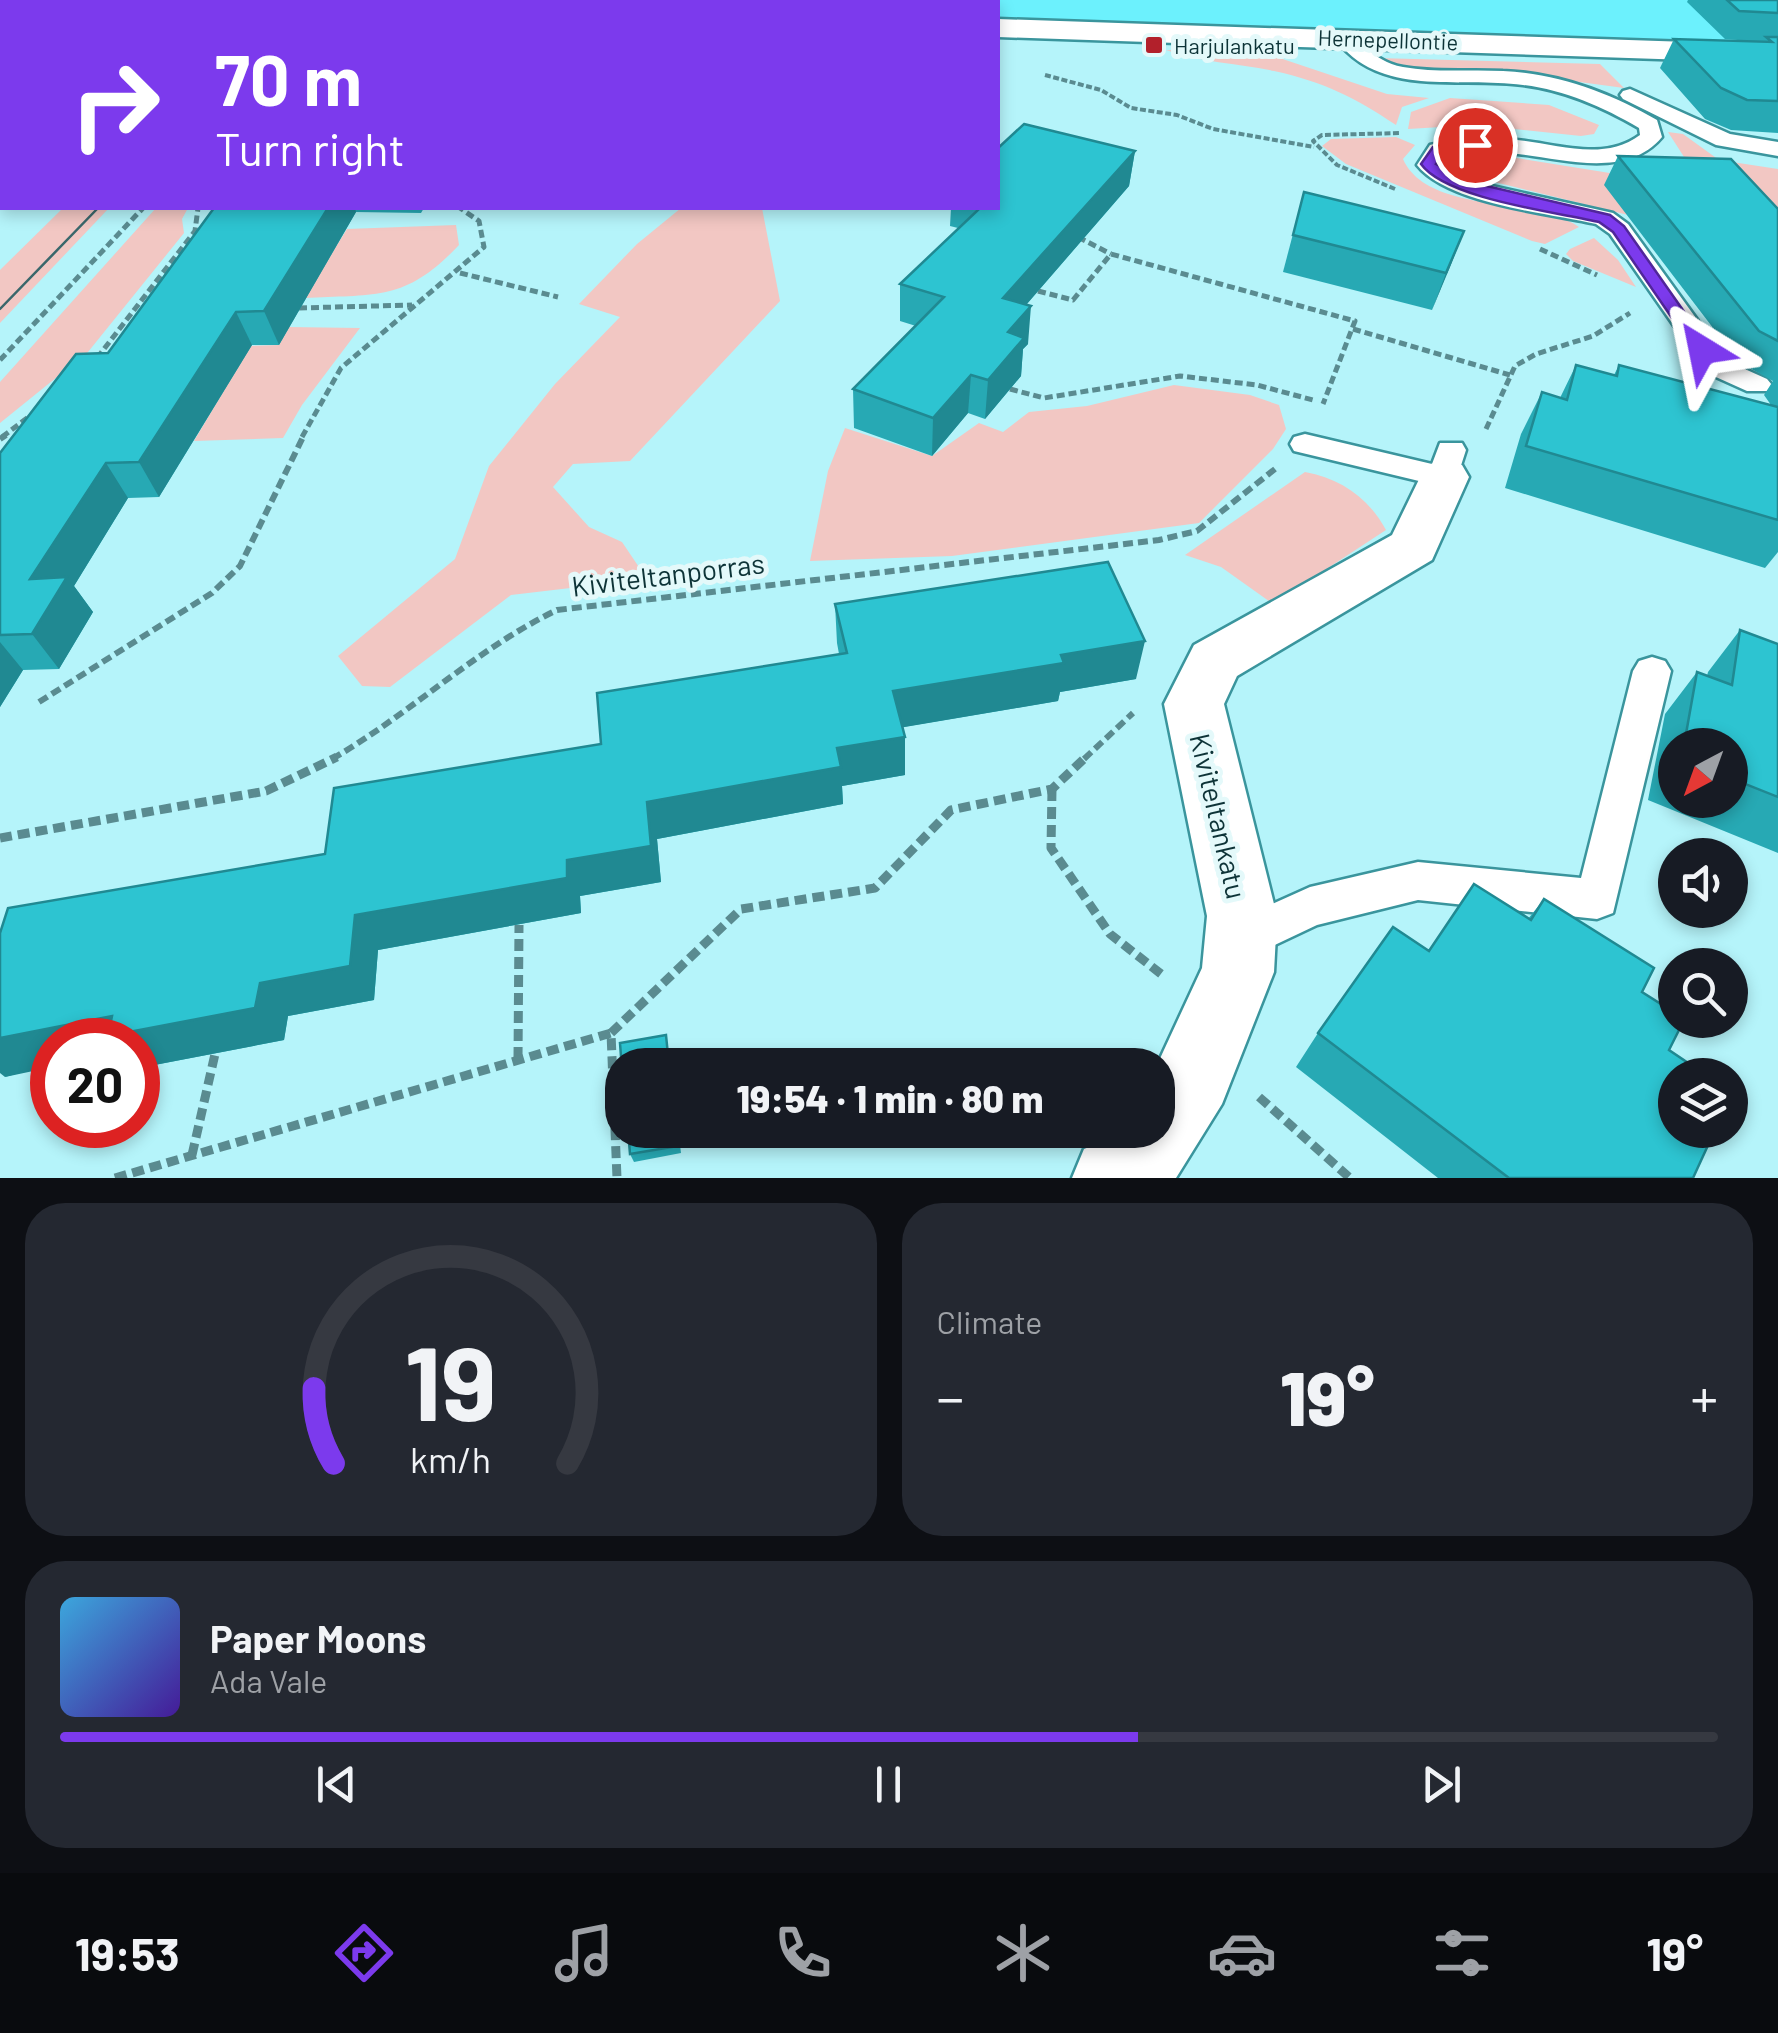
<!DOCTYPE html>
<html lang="en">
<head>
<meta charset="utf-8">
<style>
  body { margin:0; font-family:Barlow,sans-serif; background:#242831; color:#f1f3f6; height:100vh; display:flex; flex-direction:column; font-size:38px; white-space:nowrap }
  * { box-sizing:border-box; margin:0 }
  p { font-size:32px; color:#9ea1a6 }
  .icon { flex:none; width:55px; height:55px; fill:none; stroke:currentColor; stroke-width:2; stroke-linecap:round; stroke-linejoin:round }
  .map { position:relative; height:1178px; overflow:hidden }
  .details { display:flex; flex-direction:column; gap:25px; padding:25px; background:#0d0f14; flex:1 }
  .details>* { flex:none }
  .banner { position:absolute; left:0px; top:0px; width:1000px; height:210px; box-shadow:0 5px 15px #0003; background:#7c3aed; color:#fff; overflow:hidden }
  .needle { width:65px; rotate:221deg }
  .tools { position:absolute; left:1658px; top:728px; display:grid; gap:20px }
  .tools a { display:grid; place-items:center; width:90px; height:90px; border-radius:50%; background:#171b24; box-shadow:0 5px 15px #0003; font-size:50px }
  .speed { position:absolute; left:30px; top:1018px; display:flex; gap:20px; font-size:50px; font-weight:700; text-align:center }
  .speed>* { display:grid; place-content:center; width:130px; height:130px; border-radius:50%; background:#171b24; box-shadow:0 5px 15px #0003; line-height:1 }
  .speed .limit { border:15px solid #d22; background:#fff; color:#111 }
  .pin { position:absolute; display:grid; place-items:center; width:85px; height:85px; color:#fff; margin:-42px; border:5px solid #fff; border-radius:50%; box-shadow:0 2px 10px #0007 }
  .me { position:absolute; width:110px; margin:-55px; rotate:325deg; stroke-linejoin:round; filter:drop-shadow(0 0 8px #0008) }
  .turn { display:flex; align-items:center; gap:35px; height:210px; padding:0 50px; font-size:45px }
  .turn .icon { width:130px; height:130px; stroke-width:2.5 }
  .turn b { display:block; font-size:70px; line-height:85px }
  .big { font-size:75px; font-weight:800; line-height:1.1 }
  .details .widget { flex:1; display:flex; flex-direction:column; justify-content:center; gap:15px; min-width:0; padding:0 35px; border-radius:40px; background:#242831 }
  .details .dial { align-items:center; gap:0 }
  .dial svg { height:260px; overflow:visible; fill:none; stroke:#363941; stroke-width:7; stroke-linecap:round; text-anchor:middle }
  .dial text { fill:#f1f3f6; stroke:none }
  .song { display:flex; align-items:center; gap:30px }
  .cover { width:120px; height:120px; border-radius:15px; background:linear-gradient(135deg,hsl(200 70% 55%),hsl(260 70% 35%)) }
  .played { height:10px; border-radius:5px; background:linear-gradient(90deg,#7c3aed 65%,#363941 65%) }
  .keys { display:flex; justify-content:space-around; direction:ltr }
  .heat { display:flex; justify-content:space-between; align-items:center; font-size:55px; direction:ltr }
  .details .tiles { flex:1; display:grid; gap:25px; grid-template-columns:1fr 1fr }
  .widget:last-child { grid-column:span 2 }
  .trip { position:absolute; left:605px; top:1048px; width:570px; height:100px; border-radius:40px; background:#171b24; box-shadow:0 5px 15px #0003; font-weight:800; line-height:100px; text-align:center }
  .dock { display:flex; height:160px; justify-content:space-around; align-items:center; background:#090b0e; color:#9ea1a6 }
  .dock .icon { width:70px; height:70px }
  .dock .selected { color:#7c3aed }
  .dock b { font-size:45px; color:#f1f3f6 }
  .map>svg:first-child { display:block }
  .built { fill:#6cf1fd }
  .green { fill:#f2c7c3 }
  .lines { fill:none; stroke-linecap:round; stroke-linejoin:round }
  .service-casing { stroke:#3a959d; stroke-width:5 }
  .minor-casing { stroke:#3a959d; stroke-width:5 }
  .tertiary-casing { stroke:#3a959d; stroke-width:5 }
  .path-far3 { stroke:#5a8b90; stroke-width:4; stroke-dasharray:6 2.5; stroke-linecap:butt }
  .path-far2 { stroke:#5a8b90; stroke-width:5; stroke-dasharray:8 4; stroke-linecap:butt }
  .path-far1 { stroke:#5a8b90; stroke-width:6; stroke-dasharray:10 5; stroke-linecap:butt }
  .path { stroke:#5a8b90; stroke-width:9; stroke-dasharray:12 6; stroke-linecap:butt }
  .service { fill:#fff; fill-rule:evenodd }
  .minor { fill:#fff; fill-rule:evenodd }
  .tertiary { fill:#fff; fill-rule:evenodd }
  .tram { stroke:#3a676b; stroke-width:2.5 }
  .wall { fill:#27a9b4; fill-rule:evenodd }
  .shaded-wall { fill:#208992 }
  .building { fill:#2dc4d1; stroke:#208992; stroke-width:2.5 }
  .route { fill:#7c3aed; stroke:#51269a; stroke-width:2.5 }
  .poi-dot { fill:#b2202b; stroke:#e4f9fa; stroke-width:4 }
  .labels { text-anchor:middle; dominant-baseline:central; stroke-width:10; stroke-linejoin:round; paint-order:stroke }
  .far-street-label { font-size:22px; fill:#0d3337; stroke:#e4f9fa }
  .far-poi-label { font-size:22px; fill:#0d3337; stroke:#e4f9fa; text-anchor:start }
  .street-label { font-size:28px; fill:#0d3337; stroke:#e4f9fa }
</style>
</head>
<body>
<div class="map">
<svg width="1778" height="1178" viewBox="0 0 1778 1178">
  <rect width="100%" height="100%" fill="#b5f4fa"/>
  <polygon class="built" points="422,0 1778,0 1778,47 998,18 998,2 420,2"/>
  <g class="green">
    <path d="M1166 50 1265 53 1387 94 1429 98 1402 107 1396 125C1354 97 1324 82 1274 71 1237 63 1202 63 1166 50Z"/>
    <polygon points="1377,58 1600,64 1624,88 1513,73 1399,67"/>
    <polygon points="1450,98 1549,105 1599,125 1594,134 1581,136 1475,125 1408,129 1411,112"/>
    <polygon points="1668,132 1683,134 1719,160 1778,169 1778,259 1695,174"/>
    <path d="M1396 137 1415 145 1403 159C1427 214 1535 197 1579 227L1545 244 1532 241 1346 164 1322 146 1331 139Z"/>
    <polygon points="1467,155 1498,155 1616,174 1628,215 1462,174 1455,166 1457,157"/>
    <polygon points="63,208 109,208 0,323 0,270"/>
    <polygon points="156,208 188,208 182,219 184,233 88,352 0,423 0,382"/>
    <polygon points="681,208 762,208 780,301 630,461 573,464 553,487 589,527 622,542 647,579 511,595 390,687 362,686 338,656 455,559 489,466 555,384 620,317 579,304 637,244"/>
    <path d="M456 225 459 245C405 302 377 294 304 298L347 229Z"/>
    <polygon points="1594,238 1618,260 1636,287 1573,261 1566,254 1570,249"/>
    <polygon points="288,327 360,328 302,405 283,438 194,441 250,346 279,345"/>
    <polygon points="1174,385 1250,395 1279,405 1286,429 1273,449 1199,523 952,556 810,561 828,471 845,428 932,456 979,423 1003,432 1029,412 1087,406"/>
    <path d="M1305 472C1341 479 1368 497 1386 530L1273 604 1221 567 1185 555Z"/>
  </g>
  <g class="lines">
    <defs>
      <g id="service">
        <path d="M1345 32C1364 38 1370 61 1403 67 1436 73 1470 69 1503 71 1557 73 1611 93 1657 120L1662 137C1627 179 1564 159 1518 154 1494 151 1469 152 1446 155L1440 163 1492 186 1613 213 1628 224 1727 361 1767 379 1772 385 1767 391H1747L1707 373 1610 234 1596 224C1548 213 1448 204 1417 165L1430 145C1458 138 1488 138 1517 140 1557 144 1604 162 1640 135L1639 128C1603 107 1564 90 1523 85 1458 76 1379 99 1335 38Z"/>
        <polygon points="1630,89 1730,134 1778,142 1778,156 1716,145 1623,99 1620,95 1623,91"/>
        <polygon points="1305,434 1432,464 1440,443 1462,443 1466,450 1455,484 1444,487 1294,451 1290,444 1294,437"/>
        <polygon points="1652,657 1665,661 1671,671 1613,913 1597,919 1418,900 1317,925 1241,961 1225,955 1218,940 1225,925 1310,887 1418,862 1581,878 1633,671 1639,661"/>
      </g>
      <polygon id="minor" points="1444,461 1462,465 1469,477 1432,560 1237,676 1224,704 1277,916 1274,972 1222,1104 1176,1178 1072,1178 1084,1149 1107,1140 1113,1130 1158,1130 1157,1065 1202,968 1207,916 1164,704 1194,645 1392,535 1426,465"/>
      <g id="tertiary">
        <polygon points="998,19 1778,45 1778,63 998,37"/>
        <polygon points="2,95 2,115 0,116 0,96"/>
      </g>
    </defs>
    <use href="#service" class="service-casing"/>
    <use href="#minor" class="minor-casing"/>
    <use href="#tertiary" class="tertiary-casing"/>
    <g class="path-far3">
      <polyline points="1045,75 1101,90 1131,108 1177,115 1213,129 1314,147"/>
      <polyline points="1395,189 1337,165 1313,141 1322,135 1401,133"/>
    </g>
    <g class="path-far2">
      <polyline points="1078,237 1111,254"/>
      <polyline points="1540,249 1597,275"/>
      <polyline points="460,273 558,297"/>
      <polyline points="1038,291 1073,300 1111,254 1355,321 1323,404"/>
      <polyline points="299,308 412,305"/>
      <polyline points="1353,329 1510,375"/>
      <polyline points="97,358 195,231 198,208"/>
      <polyline points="0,360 143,208"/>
      <polyline points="1010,389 1044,398 1180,376 1257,385 1313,400"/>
      <polyline points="1486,429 1515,366 1536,354 1593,336 1630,313"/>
      <polyline points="2,437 31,415"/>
      <polyline points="302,437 341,368 484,247 479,221 460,208"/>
    </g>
    <g class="path-far1">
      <polyline points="0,439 6,435"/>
      <polyline points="39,702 212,593 240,566 304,435"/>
      <path d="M332 759C410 714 476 649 557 610L1159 540 1197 531 1275 469"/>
      <polyline points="1084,759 1133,713"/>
    </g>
    <g class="path">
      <polyline points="1052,789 1051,848 1110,934 1165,977"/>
      <polyline points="0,838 266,791 337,757"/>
      <polyline points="611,1033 741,909 875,888 951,810 1052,789 1086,757"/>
      <polyline points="518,1059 519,925"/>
      <polyline points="1259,1097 1350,1178"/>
      <polyline points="192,1155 215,1054"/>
      <polyline points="115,1178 611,1033 617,1178"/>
    </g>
    <use href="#service" class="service"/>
    <use href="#minor" class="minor"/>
    <use href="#tertiary" class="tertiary"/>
    <polyline class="tram" points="0,309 98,208"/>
  </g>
  <g class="wall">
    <polygon points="1688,0 1778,0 1778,133 1731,130 1705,119 1660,68 1674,39 1764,42 1725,39 1687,2"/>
    <polygon points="1135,151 1129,186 1026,305 1028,344 1023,349 1021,376 985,419 968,413 932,456 854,428 853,389 916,326 900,321 900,284 958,228 950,226 951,208 998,208"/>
    <polygon points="1618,156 1778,209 1778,552 1765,568 1505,488 1521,434 1542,392 1560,398 1576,365 1614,375 1619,365 1771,405 1764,395 1773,381 1739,362 1604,185"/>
    <polygon points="1304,192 1464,231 1432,310 1283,272"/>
    <polygon points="214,208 424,208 421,213 356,212 279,345 252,345 159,497 128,498 74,586 93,612 59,669 23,670 0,707 0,453 108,353"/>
    <polygon points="835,604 1136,679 1060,692 1058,701 903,727 905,737 905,775 842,786 843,804 657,839 661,882 580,896 581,913 378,950 374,1000 288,1016 284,1040 144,1067 138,1062 138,1040 5,1077 325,854 601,744 839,654 837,643"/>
    <path d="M1740 630 1778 644V853L1648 800 1665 714 1697 672 1707 676 1708 672ZM1675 745H1730V800H1675Z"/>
    <polygon points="1544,899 1642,992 1669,1050 1693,1178 1438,1178 1296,1067 1318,1033 1428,950 1528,919"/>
    <polygon points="678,1130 681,1153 634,1162 630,1154"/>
  </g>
  <g class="shaded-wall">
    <polygon points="1135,151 1129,186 1000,335 1003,298"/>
    <polygon points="328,208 355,208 356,212 279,345 264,311"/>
    <polygon points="1464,231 1450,267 1432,310 1446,273"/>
    <polygon points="1031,306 1028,344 1023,349 1021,376 985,419 988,380 1008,332"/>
    <polygon points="236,312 252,345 159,497 139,462"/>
    <polygon points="971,375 968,413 932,456 933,418"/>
    <polygon points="106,463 128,498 74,586 93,612 59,669 32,634 30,579"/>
    <polygon points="1145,641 1136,679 1060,692 1058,701 893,729 893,691 1061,655"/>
    <polygon points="0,642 23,670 0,707"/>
    <polygon points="905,737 905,775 842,786 843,804 657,839 661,882 580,896 581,913 378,950 374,1000 288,1016 284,1040 144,1067 138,1062 138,1040 52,1040 52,1067 5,1077 0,1073 0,1038 112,1016 260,983 355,915 567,860 647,802 837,748"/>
  </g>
  <g class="building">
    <polygon points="451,0 889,0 889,2 449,2"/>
    <polygon points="1727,0 1778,0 1778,13 1739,11"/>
    <polygon points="1766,37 1778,37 1778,101 1747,100 1721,88 1674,39 1772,42"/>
    <polygon points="1024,124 1135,151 1003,298 1031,306 1008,332 1024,338 988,380 971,375 933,418 853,389 944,297 900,284 980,208 998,208 998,148"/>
    <polygon points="1618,156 1731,159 1778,209 1778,341 1759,331"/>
    <polygon points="1304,192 1464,231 1446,273 1293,235"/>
    <polygon points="214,208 328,208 264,311 236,312 139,462 106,463 30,579 67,577 32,634 0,635 0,453 76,354 108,353"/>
    <polygon points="1576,365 1617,376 1619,365 1778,407 1778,520 1526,446 1542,392 1567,400"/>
    <polygon points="1108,562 1145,641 1061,655 1064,663 893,691 905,737 837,748 841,767 647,802 651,846 567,860 567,878 355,915 350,966 260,983 255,1008 108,1036 112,1016 0,1038 0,933 8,908 325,854 334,788 601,744 597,693 847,653 835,604"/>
    <polygon points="1740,630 1778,644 1778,797 1730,778 1730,745 1684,745 1697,672 1732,685"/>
    <polygon points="1474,884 1531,920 1544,899 1654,968 1642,992 1675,1013 1675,1020 1684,1020 1669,1050 1706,1075 1675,1075 1675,1130 1715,1130 1693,1178 1509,1178 1318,1033 1393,927 1429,951"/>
    <polygon points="666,1035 669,1065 622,1065 622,1070 620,1043"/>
    <polygon points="628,1130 676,1130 678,1146 630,1154"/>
  </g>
  <path class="route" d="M1475 141 1482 145 1480 148 1443 153 1436 164 1470 182 1610 215 1624 226 1711 350 1708 353H1696L1613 232 1599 222C1556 212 1446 199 1421 164L1433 147Z"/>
  <rect class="poi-dot" x="1144" y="35" width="20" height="20" rx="5"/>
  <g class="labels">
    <g class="far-street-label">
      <text transform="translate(1388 39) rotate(2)">Hernepellontie</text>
    </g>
    <g class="far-poi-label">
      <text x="1174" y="45">Harjulankatu</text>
    </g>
    <g class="street-label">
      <text transform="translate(668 574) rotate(-7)">Kiviteltanporras</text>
      <text transform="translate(1219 816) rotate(77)">Kiviteltankatu</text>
    </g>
  </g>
</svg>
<div class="tools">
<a><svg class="needle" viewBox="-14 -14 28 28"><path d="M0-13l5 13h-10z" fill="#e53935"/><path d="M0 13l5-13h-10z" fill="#9ea1a6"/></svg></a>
<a><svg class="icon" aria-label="sound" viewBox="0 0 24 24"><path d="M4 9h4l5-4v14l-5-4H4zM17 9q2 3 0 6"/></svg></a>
<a><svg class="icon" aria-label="search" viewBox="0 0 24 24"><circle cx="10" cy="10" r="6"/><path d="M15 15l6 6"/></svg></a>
<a><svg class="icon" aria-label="layers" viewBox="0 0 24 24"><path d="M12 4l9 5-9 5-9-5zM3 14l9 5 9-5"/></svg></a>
</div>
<div class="speed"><div class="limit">20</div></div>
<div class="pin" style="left:1475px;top:145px;background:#d93025"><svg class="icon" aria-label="arrive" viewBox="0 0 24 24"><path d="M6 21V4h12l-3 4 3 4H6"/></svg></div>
<svg class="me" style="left:1702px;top:350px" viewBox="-20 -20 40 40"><path d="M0-17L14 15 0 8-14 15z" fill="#7c3aed" stroke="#fff" stroke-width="4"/></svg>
<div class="trip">19:54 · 1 min · 80 m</div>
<div class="banner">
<div class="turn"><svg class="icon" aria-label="right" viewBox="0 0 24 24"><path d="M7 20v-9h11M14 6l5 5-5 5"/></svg><div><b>70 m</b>Turn right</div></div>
</div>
</div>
<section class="details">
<div class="tiles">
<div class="widget dial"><svg viewBox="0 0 100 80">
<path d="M14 69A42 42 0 1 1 86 69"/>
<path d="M14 69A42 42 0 0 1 8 46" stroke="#7c3aed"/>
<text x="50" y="56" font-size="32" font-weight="700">19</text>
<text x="50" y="72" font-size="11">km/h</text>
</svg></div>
<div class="widget"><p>Climate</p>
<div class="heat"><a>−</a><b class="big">19°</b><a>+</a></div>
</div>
<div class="widget">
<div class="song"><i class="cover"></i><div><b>Paper Moons</b><p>Ada Vale</p></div></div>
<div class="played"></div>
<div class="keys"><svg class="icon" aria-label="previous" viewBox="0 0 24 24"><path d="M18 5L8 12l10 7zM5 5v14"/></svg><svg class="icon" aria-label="pause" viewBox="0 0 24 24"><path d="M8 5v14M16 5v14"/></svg><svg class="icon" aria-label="next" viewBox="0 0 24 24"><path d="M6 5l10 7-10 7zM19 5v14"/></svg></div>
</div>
</div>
</section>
<nav class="dock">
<b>19:53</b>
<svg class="icon selected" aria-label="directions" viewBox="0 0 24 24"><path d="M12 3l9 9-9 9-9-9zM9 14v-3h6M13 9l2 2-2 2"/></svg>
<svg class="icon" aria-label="music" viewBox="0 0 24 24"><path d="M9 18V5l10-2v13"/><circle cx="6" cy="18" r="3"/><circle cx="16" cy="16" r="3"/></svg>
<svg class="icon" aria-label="phone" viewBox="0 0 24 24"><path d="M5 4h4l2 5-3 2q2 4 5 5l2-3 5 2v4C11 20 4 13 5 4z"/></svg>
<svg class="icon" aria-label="climate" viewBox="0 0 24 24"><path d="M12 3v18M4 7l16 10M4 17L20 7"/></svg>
<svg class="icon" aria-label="car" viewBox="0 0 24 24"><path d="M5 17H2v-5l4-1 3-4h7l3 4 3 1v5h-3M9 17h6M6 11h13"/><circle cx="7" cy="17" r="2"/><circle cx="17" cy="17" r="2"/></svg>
<svg class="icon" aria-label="filters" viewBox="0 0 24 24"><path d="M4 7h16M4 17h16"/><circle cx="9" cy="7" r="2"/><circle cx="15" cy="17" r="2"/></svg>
<b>19°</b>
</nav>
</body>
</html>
